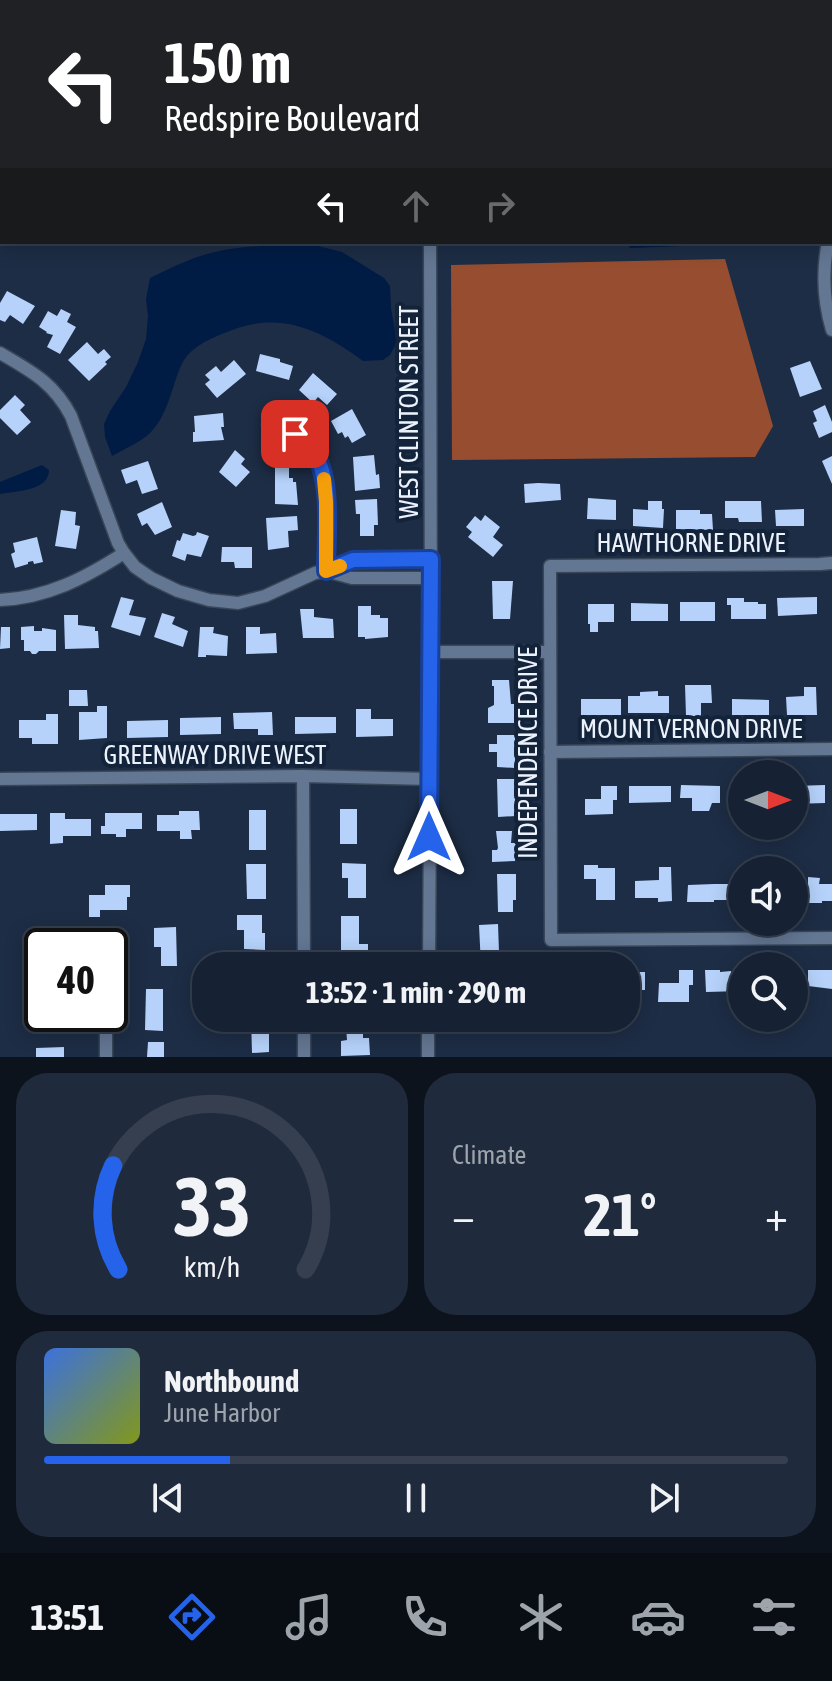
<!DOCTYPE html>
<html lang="en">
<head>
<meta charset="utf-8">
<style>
  body { margin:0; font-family:"Asap Condensed",sans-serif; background:#1f2a3c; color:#f1f3f6; height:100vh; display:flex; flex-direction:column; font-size:30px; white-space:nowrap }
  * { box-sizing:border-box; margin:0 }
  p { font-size:26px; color:#9ea4ac }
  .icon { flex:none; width:44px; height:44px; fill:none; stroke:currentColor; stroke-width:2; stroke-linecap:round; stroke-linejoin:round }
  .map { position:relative; height:1057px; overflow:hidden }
  .panel { display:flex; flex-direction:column; gap:16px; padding:16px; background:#0c131d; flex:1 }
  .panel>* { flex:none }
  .hud { position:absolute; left:0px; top:0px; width:832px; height:244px; box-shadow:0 4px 20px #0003,0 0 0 2px #353f4f; background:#202124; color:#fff; overflow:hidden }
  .needle { width:52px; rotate:90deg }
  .controls { position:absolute; left:728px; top:760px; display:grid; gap:16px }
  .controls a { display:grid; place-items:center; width:80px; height:80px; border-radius:50%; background:#162234; box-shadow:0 4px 20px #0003,0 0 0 2px #353f4f; font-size:40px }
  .speed { position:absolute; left:24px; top:928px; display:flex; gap:16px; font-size:40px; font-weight:700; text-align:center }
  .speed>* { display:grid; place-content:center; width:104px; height:104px; border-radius:50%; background:#162234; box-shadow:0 4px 20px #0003,0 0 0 2px #353f4f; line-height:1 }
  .speed .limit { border:4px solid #111; border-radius:12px; background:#fff; color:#111 }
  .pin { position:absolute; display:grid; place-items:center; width:68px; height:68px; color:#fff; margin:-34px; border-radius:16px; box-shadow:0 4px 12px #0006 }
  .me { position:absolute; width:88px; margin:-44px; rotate:0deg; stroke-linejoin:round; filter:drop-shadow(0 0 6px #0008) }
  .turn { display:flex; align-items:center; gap:28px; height:168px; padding:0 32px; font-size:36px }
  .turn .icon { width:104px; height:104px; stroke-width:2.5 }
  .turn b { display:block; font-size:56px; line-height:68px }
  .lanes { display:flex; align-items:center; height:76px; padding:0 32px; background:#0003; justify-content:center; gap:40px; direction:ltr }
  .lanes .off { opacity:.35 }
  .big { font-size:60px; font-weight:700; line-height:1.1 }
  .panel .card { flex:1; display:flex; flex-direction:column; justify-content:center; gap:12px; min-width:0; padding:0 28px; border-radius:32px; background:#1f2a3c }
  .panel .dial { align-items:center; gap:0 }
  .dial svg { height:208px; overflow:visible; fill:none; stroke:#353f4f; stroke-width:7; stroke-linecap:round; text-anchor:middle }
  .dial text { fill:#f1f3f6; stroke:none }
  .song { display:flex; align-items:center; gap:24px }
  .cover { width:96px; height:96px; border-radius:12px; background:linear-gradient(135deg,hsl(220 70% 55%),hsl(70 70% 35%)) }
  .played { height:8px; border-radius:4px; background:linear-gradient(90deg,#2563eb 25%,#353f4f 25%) }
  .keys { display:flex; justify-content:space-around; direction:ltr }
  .heat { display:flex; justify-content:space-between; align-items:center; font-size:44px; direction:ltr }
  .panel .tiles { flex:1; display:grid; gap:16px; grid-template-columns:1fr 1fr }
  .card:last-child { grid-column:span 2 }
  .trip { position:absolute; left:192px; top:952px; width:448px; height:80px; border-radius:32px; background:#162234; box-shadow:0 4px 20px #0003,0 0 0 2px #353f4f; font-weight:700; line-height:80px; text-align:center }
  .dock { display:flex; height:128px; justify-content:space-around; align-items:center; background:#090e15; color:#9ea4ac }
  .dock .icon { width:56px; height:56px }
  .dock .active { color:#2563eb }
  .dock b { font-size:36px; color:#f1f3f6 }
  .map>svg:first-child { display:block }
  .forest { fill:#974e30 }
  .water { fill:#001c45 }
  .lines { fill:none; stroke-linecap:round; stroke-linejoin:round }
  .stream { stroke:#001c45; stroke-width:4 }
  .building { fill:#b6d2fa }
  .minor-casing { stroke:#394658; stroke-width:15 }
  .minor { stroke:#637692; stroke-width:12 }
  .route-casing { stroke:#184099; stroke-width:20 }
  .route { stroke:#2563eb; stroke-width:14 }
  .slow { stroke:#f59e0b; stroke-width:14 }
  .labels { text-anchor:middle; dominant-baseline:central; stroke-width:8; stroke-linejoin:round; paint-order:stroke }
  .street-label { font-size:26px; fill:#ecf2fc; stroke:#13233a }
</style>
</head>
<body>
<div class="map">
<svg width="832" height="1057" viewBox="0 0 832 1057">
  <rect width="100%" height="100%" fill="#1d2d45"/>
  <polygon class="forest" points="725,259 773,426 755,457 452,460 451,265"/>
  <g class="water">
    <path d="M291 244 318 246 342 252 384 278 390 286 391 308 397 342 390 355 383 360 363 361C318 328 277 309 222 334 209 339 195 346 186 357 178 368 175 384 170 397 166 409 159 425 149 434 139 443 124 449 112 456L105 437 104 424 110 411 126 387 138 362 146 339 148 316 146 299 150 278C171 268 192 257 215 252 240 246 266 246 291 244Z"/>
    <path d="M42 465 49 470C49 491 16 491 0 494V482Z"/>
  </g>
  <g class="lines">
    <polyline class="stream" points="631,246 735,242"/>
  </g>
  <g class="building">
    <polygon points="7,291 35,306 23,324 10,315 5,322 0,320 0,303"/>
    <polygon points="61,309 71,314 67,322 76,327 60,354 47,347 53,335 46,333 47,332 39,327 48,311 57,316"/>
    <polygon points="87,342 98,354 104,349 111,357 105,362 107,364 89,381 68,360"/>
    <polygon points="260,354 280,359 280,362 293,366 289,380 256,371"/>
    <polygon points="234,360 246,374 217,398 205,384 210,380 205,375 216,366 221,372"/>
    <polygon points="810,361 822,389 800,397 790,368"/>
    <polygon points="313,373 337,394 327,405 318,397 313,403 299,390"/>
    <polygon points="15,395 25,405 20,410 31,422 17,435 0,418 0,410"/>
    <polygon points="825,405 832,422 832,432 819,438 813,423 817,421 813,411"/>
    <polygon points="352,409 366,435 352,443 348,436 345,438 342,432 338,434 331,421"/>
    <polygon points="223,413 224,427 221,427 224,440 193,442 193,432 195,432 194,416"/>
    <polygon points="235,450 245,459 241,464 250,472 236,487 219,472"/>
    <polygon points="374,455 376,475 379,474 380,488 355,491 353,457"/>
    <polygon points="832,456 832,484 822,461"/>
    <polygon points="148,461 158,489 142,494 137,480 126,484 121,470"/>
    <polygon points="275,466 289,466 289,478 293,478 293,482 296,482 298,505 275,504"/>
    <polygon points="538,483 560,484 561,500 525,503 524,484"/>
    <polygon points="588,498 616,500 616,520 587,519"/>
    <polygon points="377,499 378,525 374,525 374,536 360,536 360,514 356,514 355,500"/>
    <polygon points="648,501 662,501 662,509 664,509 663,528 633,526 633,509 648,510"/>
    <polygon points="725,501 761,501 762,522 739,522 738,518 725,518"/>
    <polygon points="162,502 172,527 155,535 147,523 142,526 137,514"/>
    <polygon points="804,509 804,526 776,526 775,510"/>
    <polygon points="61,510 76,512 75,525 80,526 76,549 55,546"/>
    <polygon points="676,510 700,510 700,514 712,514 713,530 676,529"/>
    <polygon points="485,515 500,527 493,537 503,545 493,557 468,537 472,532 466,527 475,516 481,521"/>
    <polygon points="297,516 298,530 288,531 289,547 268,550 266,518"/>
    <polygon points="197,532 209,536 201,557 187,554 185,561 172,556 177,540 180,541 183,533 193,536 196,535"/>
    <polygon points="37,537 43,562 34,564 33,561 28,562 28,564 15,568 11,554 15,552 13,543"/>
    <polygon points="222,547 252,547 252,568 235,568 234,562 221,562"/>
    <polygon points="492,581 513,581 510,619 493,619"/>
    <polygon points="121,597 134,600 129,615 146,618 140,636 111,627"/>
    <polygon points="817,597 817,614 778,616 777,598"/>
    <polygon points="727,598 744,598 744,602 758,602 758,604 766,604 766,619 731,619 731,605 727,605"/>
    <rect x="680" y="602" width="35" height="19"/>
    <polygon points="631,603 668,604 668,621 631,621"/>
    <polygon points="588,604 614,604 614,622 598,622 598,632 590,632 590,624 588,624"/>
    <polygon points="358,606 371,606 371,615 380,615 380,618 388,618 388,637 365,639 365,637 358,637"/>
    <polygon points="300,609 314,609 314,617 333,619 334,638 303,638"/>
    <polygon points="162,613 175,617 172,624 188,631 183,647 154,637"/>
    <polygon points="64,615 78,615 78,625 95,627 95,631 98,631 99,648 65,649"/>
    <polygon points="34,626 34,631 42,631 42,628 56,630 56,651 39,651 36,654 32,654 30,651 24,651 24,640 21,640 21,627"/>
    <polygon points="1,627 10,627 10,648 0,649"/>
    <polygon points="200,627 214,627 213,633 228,636 227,656 206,655 206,657 198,657"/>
    <polygon points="246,627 260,627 260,634 276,633 277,653 246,654"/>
    <polygon points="492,680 509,680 511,704 514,704 514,723 488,723 488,708 494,705 494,686 492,686"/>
    <polygon points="685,685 711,685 712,703 701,703 701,716 686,716"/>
    <polygon points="804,687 816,687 817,715 787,715 786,697 804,696"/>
    <polygon points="69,690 87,690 88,706 69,706"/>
    <polygon points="658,691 658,696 669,696 669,713 628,713 628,696 640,696 640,692"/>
    <rect x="581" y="699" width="40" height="16"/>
    <polygon points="732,699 769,700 769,715 732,715"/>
    <polygon points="97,706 107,706 107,738 79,740 79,712 97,712"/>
    <polygon points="356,709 371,709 371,719 393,719 393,736 356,737"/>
    <polygon points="272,712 273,735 258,735 258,729 234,729 233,713"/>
    <polygon points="46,714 58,714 58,744 32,744 32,738 19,738 19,720 46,720"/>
    <polygon points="221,717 221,734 180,735 180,718"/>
    <polygon points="295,717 336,717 336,733 295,734"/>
    <polygon points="168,720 168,737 127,738 127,721"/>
    <polygon points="497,735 515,735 515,768 497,767 497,752 489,752 489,744 497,744"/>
    <polygon points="497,779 514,779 516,816 498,817"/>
    <polygon points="681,785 720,786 720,803 712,803 709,811 692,811 692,798 680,798"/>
    <polygon points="825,785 825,803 794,804 794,786"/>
    <polygon points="601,786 617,786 617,800 613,800 613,814 585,815 585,799 601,799"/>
    <polygon points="629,786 671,786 671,802 629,803"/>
    <rect x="340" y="809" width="17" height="35"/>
    <rect x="249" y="810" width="17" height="40"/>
    <polygon points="179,811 199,811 200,830 191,830 192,839 180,839 180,831 157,831 157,815 179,815"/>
    <polygon points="50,813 65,813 65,819 91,819 91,836 63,836 63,843 50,844"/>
    <polygon points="105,813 142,813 142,829 126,829 126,837 116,837 116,834 101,834 101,826 105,826"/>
    <polygon points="0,814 37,814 37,830 0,831"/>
    <polygon points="496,831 512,831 511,843 516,843 515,861 492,862 492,850 497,850 498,848"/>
    <polygon points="342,863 366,864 366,898 348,898 348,878 342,878"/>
    <polygon points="246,864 266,864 266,899 247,899"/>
    <polygon points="584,865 598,865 598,868 615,868 615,900 596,900 596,879 584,879"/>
    <polygon points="659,867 671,867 672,901 658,902 658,898 635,898 635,881 659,880"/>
    <polygon points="497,874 516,874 516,900 513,900 513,912 498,912"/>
    <polygon points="808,877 820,878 819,884 832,884 832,901 822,901 822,903 808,903 808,905 794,905 794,883 808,884"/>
    <polygon points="714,884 728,884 727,900 714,900 714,902 687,902 688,885"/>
    <polygon points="105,885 130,885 130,897 127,897 127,910 100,910 100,917 89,917 89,895 105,895"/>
    <polygon points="237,915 262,915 262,933 265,933 265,950 244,949 244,930 237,930"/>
    <polygon points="341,916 359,916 359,944 368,944 368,953 341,953"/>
    <polygon points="498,924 499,952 505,952 505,965 481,966 479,925"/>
    <polygon points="176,927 177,966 161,966 161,947 154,947 154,928"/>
    <rect x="42" y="934" width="22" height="12"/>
    <polygon points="679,970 693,970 693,985 689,985 689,1002 658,1002 659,983 679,983"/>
    <polygon points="705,970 720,970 720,972 731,971 731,974 742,974 742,991 706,992"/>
    <polygon points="808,970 832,970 832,989 808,986"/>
    <rect x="626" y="972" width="19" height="18"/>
    <polygon points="146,989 163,989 163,1031 145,1030"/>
    <polygon points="41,1014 65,1014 65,1031 49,1031 49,1020 41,1020"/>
    <polygon points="251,1018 269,1018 269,1052 252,1053"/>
    <polygon points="346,1027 363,1027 363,1038 369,1038 370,1055 341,1056 341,1041 347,1040"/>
    <polygon points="148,1042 164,1042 164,1057 147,1057"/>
    <polygon points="64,1047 64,1057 36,1057 36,1048"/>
  </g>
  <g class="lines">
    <defs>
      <g id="minor">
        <polyline points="206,0 206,2"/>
        <polyline points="431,2 431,0"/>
        <polyline points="830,145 832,145"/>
        <polyline points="0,153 2,155"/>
        <polyline points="830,233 832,225"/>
        <path d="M828 242C822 272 823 300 832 330"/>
        <path d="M0 353C31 371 54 383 71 416L118 543 124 553 135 567 151 578 178 591 209 600 238 603 265 596 315 573 326 571 353 560 431 559"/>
        <path d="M268 425C284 430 301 435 312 449 334 477 326 536 326 571"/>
        <polyline points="832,563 820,564 550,566 551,940 832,938"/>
        <polyline points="326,571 352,578 431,578"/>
        <path d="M0 600C47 598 85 578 124 553"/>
        <polyline points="431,652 549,652"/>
        <polyline points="550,752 832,749"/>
        <polyline points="303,776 304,966"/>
        <polyline points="0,779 303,776 430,779"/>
        <polyline points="429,966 431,652 430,242"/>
        <polyline points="106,1014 106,1057"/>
        <polyline points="304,1018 304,1057"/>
        <polyline points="428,1057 428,1018"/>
      </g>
    </defs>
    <use href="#minor" class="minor-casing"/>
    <use href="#minor" class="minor"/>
  </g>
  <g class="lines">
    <defs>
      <path id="route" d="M295 434C300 438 306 442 310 447 334 474 326 536 326 571L353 560 431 559 429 837"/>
    </defs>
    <use href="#route" class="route-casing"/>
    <use href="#route" class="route"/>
    <polyline class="slow" points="324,479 326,502 326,571 340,566"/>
  </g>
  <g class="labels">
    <g class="street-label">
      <text transform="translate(409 412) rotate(-90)">WEST CLINTON STREET</text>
      <text x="691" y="543">HAWTHORNE DRIVE</text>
      <text x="691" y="729">MOUNT VERNON DRIVE</text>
      <text transform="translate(528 753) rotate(-90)">INDEPENDENCE DRIVE</text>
      <text x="215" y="755">GREENWAY DRIVE WEST</text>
    </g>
  </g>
</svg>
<div class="controls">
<a><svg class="needle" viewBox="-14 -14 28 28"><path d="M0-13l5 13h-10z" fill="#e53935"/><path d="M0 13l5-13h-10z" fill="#9ea4ac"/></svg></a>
<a><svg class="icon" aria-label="sound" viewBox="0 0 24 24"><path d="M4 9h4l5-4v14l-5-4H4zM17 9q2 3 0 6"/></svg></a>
<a><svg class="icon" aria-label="search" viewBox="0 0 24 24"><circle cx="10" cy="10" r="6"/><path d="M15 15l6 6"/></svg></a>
</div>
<div class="speed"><div class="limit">40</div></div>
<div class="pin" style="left:295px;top:434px;background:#d93025"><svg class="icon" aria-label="arrive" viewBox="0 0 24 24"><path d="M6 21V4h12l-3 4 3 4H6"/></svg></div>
<svg class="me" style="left:429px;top:837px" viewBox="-20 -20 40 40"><path d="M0-17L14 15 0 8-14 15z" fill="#2563eb" stroke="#fff" stroke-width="4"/></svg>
<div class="trip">13:52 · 1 min · 290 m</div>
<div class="hud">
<div class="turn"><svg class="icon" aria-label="left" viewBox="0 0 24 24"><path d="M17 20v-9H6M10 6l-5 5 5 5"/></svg><div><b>150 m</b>Redspire Boulevard</div></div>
<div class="lanes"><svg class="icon" aria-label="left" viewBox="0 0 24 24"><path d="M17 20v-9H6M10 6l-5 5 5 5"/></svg><svg class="icon off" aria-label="ahead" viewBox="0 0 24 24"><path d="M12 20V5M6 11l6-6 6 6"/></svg><svg class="icon off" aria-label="right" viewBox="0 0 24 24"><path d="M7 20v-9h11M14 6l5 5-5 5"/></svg></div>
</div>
</div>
<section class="panel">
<div class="tiles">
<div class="card dial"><svg viewBox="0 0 100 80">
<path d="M14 69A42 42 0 1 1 86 69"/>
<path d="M14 69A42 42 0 0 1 12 29" stroke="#2563eb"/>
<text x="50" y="56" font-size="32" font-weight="700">33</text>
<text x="50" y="72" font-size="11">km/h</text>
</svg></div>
<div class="card"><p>Climate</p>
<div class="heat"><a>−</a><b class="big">21°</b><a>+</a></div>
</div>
<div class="card">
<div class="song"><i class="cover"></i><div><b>Northbound</b><p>June Harbor</p></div></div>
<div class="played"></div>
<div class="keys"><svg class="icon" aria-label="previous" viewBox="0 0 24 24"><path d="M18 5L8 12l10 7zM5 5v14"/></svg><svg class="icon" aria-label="pause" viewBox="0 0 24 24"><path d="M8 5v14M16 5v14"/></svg><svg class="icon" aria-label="next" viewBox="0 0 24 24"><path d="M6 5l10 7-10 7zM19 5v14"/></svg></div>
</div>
</div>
</section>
<nav class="dock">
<b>13:51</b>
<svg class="icon active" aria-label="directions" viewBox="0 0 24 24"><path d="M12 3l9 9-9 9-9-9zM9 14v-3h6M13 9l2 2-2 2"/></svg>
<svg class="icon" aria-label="music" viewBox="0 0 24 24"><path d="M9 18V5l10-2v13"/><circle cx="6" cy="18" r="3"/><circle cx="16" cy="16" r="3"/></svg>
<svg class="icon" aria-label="phone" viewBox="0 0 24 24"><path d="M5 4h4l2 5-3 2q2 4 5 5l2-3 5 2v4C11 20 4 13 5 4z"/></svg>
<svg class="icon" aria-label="climate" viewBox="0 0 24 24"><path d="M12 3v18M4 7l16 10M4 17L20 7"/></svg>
<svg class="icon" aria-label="car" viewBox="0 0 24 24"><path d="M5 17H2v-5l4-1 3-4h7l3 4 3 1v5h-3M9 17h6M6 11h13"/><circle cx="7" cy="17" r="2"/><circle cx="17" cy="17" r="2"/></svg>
<svg class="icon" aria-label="filters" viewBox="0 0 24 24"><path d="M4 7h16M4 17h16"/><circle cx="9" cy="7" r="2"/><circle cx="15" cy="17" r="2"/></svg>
</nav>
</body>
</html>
